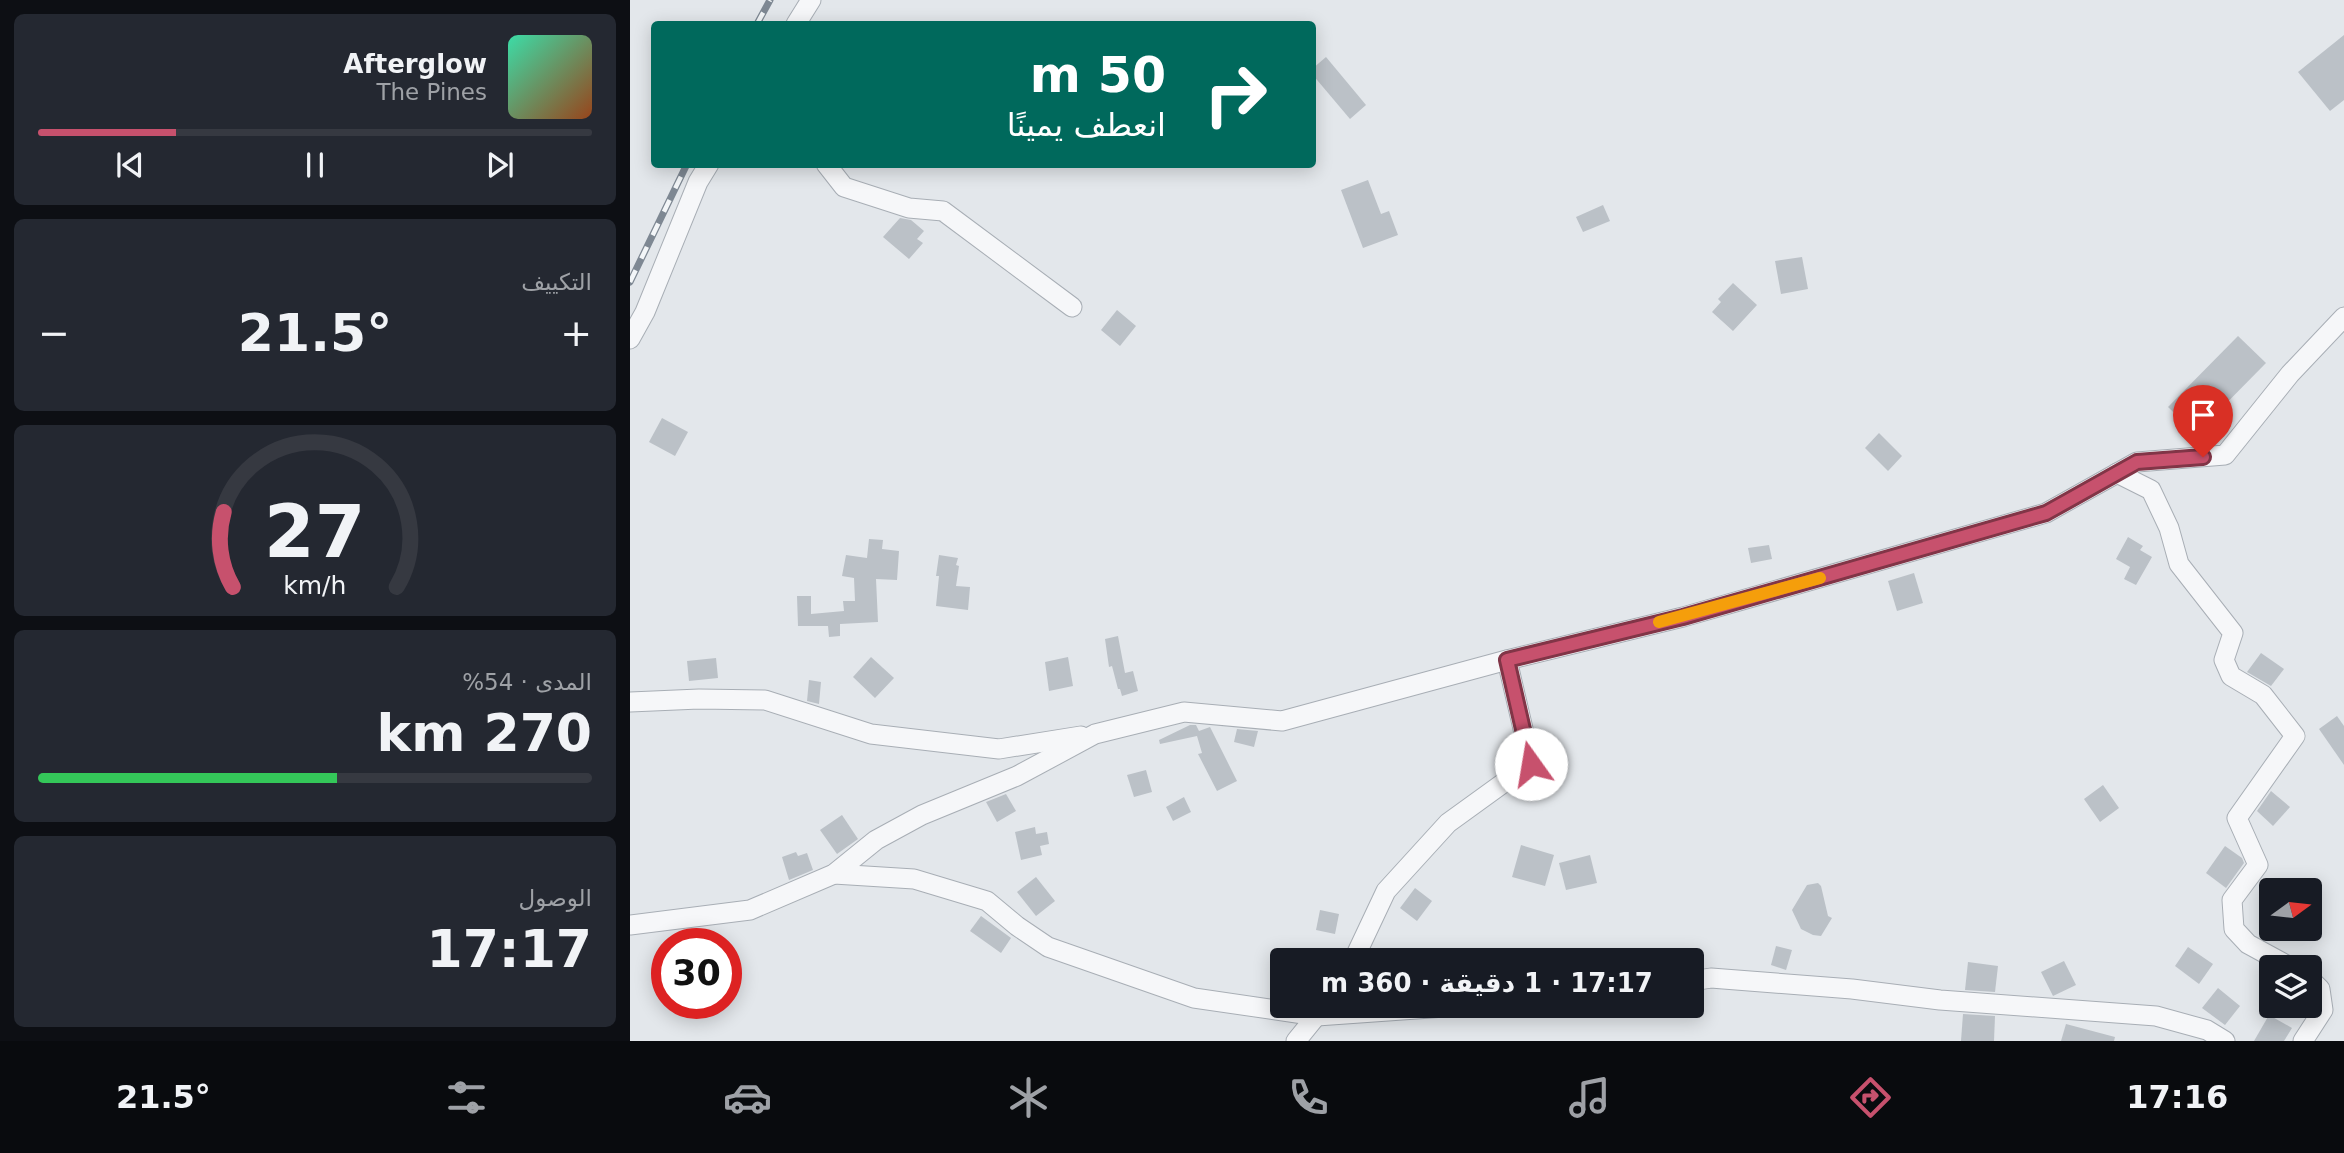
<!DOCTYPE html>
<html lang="ar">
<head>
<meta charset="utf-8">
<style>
  body { margin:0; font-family:"DejaVu Sans","Noto Sans Arabic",sans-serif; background:#242831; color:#f1f3f6; direction:rtl; height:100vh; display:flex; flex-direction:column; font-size:26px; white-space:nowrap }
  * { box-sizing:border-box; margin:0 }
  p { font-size:23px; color:#9ea1a6 }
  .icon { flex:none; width:38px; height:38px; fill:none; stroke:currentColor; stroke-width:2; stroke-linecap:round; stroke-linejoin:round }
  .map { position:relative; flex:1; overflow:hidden; direction:ltr }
  .sheet { display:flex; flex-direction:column; gap:14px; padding:14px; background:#0d0f14; width:630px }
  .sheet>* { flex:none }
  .top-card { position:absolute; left:21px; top:21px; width:665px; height:147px; border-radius:7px; box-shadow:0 4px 18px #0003; direction:rtl; background:#00695c; color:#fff; overflow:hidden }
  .needle { width:46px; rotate:75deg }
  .controls { position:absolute; left:1629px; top:878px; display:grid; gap:14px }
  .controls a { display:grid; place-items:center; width:63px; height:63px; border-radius:7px; background:#171b24; box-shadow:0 4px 18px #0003; font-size:35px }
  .speed { position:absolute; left:21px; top:928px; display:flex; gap:14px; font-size:35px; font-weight:700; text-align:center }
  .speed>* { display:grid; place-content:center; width:91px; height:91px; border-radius:50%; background:#171b24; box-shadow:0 4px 18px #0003; line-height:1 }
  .speed .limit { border:10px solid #d22; background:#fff; color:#111 }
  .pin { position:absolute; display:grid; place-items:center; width:60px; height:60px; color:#fff; margin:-72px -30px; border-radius:50% 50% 50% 0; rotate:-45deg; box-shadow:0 0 7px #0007 }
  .pin .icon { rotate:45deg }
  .me { position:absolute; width:77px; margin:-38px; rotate:347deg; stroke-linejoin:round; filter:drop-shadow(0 0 5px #0008) }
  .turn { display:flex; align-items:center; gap:24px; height:147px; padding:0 35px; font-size:32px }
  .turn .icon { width:91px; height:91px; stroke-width:2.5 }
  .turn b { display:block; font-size:49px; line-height:60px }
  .big { font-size:52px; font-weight:700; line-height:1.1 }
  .sheet .card { flex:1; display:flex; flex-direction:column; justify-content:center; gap:10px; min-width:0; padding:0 24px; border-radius:10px; background:#242831 }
  .sheet .dial { align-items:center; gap:0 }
  .dial svg { height:182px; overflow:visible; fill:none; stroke:#363941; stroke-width:7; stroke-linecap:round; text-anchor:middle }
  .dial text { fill:#f1f3f6; stroke:none }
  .song { display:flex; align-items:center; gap:21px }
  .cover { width:84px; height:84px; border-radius:10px; background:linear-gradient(135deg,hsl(160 70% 55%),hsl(20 70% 35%)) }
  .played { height:7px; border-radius:4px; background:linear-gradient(90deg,#c7516d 25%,#363941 25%) }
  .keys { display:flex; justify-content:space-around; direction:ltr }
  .heat { display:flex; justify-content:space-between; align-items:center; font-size:38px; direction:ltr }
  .charge { height:10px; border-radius:5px; background:linear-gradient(90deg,#34c759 54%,#363941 0) }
  .trip { position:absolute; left:640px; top:948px; width:434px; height:70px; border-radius:7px; background:#171b24; box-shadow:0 4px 18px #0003; font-weight:700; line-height:70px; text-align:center; direction:rtl }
  .tabs { display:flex; height:112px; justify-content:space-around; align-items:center; background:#090b0e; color:#9ea1a6 }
  .tabs .icon { width:49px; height:49px }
  .tabs .current { color:#c7516d }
  .tabs b { font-size:32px; color:#f1f3f6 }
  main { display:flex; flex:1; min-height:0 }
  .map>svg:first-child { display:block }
  .building { fill:#bbc1c7 }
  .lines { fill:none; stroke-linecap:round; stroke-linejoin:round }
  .minor-casing { stroke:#a8aeb5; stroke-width:21 }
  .minor { stroke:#f6f7f9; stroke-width:19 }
  .rail-casing { stroke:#7e8893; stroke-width:7 }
  .rail { stroke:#f3f6f8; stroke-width:4.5; stroke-dasharray:13; stroke-linecap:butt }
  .route-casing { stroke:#813547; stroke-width:18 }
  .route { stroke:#c7516d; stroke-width:12 }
  .slow { stroke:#f59e0b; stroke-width:12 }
</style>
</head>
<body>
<main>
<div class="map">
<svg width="1714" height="1041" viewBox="0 0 1714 1041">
  <rect width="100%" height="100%" fill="#e3e7eb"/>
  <g class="building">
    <polygon points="1714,35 1714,100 1700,111 1668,72"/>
    <polygon points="696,57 736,105 720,119 682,74 682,69"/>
    <polygon points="738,180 751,214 759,211 768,235 733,248 711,190"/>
    <polygon points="973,205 980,221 953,232 946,217"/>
    <polygon points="270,218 281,220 294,231 287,239 293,243 279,259 253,237"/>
    <polygon points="1172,257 1178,289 1151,294 1145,261"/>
    <polygon points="1103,283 1127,305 1103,331 1082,312 1091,302 1088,299"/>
    <polygon points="487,310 506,326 490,346 471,330"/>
    <polygon points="1608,336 1636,363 1566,434 1538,407"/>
    <polygon points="32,418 58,432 45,456 19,442"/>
    <polygon points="1249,433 1272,456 1258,471 1235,448"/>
    <polygon points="1498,537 1513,546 1510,550 1522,557 1506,585 1494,579 1500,567 1486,559"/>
    <polygon points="239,539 253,540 252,549 269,551 267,580 246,579 248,622 210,624 210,636 199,637 198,626 168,626 167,596 181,596 181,614 214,611 213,601 225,601 224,578 212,576 216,555 237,558"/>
    <polygon points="1139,545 1142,559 1121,563 1118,548"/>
    <polygon points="309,555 328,558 326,565 329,566 326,586 340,587 338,610 306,606 309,576 306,576"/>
    <polygon points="1284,573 1293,603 1267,611 1258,581"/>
    <polygon points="488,636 495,673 503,671 508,691 492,696 490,689 488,689 482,666 479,667 475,639"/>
    <polygon points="1631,653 1654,669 1641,686 1617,672"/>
    <polygon points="241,657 264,678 245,698 223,677"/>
    <polygon points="438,657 443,686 419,691 415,662"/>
    <polygon points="86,658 88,678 59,681 57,661"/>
    <polygon points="179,680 191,682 189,704 177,701"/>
    <polygon points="1707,716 1714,726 1714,765 1689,729"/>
    <polygon points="560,725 566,725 569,731 580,727 607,781 587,791 568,754 572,753 567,736 530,744 529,740"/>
    <polygon points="607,729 628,731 624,747 604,742"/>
    <polygon points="516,770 522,792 504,797 497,775"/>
    <polygon points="1473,785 1489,808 1470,822 1454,799"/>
    <polygon points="1641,791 1660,807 1643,826 1627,811"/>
    <polygon points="376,794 386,811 367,822 356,802"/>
    <polygon points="554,797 561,812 543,821 536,807"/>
    <polygon points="212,815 228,839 207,854 190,830"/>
    <polygon points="405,827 406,834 417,832 419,844 410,846 412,855 391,860 385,832"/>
    <polygon points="891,845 924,855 915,886 882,877"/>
    <polygon points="1595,846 1612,858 1614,863 1596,888 1576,873"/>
    <polygon points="166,852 168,856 177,853 183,870 159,880 152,857"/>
    <polygon points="960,855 967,883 936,890 929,863"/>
    <polygon points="406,877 425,901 406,916 387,892"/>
    <polygon points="1188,883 1191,886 1198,916 1202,918 1191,936 1183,935 1171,929 1162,910 1177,885"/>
    <polygon points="785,888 802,901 787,921 770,908"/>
    <polygon points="690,910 709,914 705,934 686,930"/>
    <polygon points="351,916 381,938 371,953 340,931"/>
    <polygon points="1146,946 1162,950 1156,970 1141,965"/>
    <polygon points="1558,947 1583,964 1569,984 1545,966"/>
    <polygon points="1434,961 1446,985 1423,996 1411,972"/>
    <polygon points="1338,962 1368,966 1365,992 1335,990"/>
    <polygon points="1588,988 1610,1006 1595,1025 1572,1008"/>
    <polygon points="1333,1014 1365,1016 1364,1041 1331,1041"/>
    <polygon points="1639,1015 1662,1028 1654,1041 1624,1041"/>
    <polygon points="1436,1024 1485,1037 1484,1041 1431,1041"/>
  </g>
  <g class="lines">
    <defs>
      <g id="minor">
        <polyline points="166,24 181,0"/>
        <polyline points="196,164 214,187 279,208 313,211 442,307"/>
        <polyline points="0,339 15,312 68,182 79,164"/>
        <polyline points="1487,473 1521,490 1539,528 1549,564 1603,633 1594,660 1601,676 1633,695 1665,736 1607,818 1628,865 1602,900 1604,929 1618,944 1662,968"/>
        <polyline points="0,702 69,699 135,700 241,734 369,749 451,736"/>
        <polyline points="204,874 284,879 357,901 387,926 418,947 564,998 687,1016 829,1006"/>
        <polyline points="0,925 120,910 204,874 246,840 292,815 387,776 465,734 554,712 652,721 877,660 1053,617 1416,513 1507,462 1595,455 1660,374 1714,317"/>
        <polyline points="723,961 756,891 818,823 901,763 877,660"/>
        <polyline points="1062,981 1081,978 1222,989 1310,1000 1526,1016 1577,1030 1595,1041"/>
        <polyline points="916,1006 924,1006"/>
        <polyline points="666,1041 692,1009"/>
        <polyline points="1673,1041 1693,1010 1690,989 1680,979"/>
      </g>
    </defs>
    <use href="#minor" class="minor-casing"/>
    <use href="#minor" class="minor"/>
    <defs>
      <g id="rail">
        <polyline points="127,24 140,0"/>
        <polyline points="0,282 57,164"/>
      </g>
    </defs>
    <use href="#rail" class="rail-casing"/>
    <use href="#rail" class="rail"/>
  </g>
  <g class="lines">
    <defs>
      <polyline id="route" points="901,764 877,660 1053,617 1416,513 1507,462 1573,457"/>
    </defs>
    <use href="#route" class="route-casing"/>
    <use href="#route" class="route"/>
    <polyline class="slow" points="1029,622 1190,578"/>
  </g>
</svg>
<div class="controls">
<a><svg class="needle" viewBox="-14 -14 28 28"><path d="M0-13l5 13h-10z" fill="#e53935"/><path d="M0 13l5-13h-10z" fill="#9ea1a6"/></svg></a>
<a><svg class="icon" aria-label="layers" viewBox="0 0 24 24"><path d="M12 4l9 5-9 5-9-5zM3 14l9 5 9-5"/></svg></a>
</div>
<div class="speed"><div class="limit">30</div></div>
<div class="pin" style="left:1573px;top:457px;background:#d93025"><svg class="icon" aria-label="arrive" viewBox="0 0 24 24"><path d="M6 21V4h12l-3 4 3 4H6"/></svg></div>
<svg class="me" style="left:901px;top:764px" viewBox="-20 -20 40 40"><circle r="19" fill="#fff"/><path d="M0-13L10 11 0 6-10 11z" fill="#c7516d"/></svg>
<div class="trip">17:17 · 1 دقيقة · 360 m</div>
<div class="top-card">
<div class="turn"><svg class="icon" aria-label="right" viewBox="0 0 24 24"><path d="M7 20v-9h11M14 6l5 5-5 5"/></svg><div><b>50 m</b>انعطف يمينًا</div></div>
</div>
</div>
<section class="sheet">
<div class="card">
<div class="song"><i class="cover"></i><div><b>Afterglow</b><p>The Pines</p></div></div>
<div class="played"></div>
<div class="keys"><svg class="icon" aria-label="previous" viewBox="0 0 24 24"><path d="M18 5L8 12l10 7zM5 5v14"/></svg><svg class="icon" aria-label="pause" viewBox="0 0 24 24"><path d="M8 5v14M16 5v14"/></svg><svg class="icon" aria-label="next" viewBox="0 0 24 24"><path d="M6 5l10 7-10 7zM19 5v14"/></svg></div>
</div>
<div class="card"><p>التكييف</p>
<div class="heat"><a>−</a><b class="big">21.5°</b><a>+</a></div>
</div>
<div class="card dial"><svg viewBox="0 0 100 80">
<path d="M14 69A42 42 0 1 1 86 69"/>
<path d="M14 69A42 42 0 0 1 10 36" stroke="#c7516d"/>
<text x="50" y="56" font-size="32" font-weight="700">27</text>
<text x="50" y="72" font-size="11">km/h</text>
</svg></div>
<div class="card"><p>المدى · 54%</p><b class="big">270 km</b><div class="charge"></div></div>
<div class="card"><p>الوصول</p><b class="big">17:17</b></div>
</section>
</main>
<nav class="tabs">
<b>17:16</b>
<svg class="icon current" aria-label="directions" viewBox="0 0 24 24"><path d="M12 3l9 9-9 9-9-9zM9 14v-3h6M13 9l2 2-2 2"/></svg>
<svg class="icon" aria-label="music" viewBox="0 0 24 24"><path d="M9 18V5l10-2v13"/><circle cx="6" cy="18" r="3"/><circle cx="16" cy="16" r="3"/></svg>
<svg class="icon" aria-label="phone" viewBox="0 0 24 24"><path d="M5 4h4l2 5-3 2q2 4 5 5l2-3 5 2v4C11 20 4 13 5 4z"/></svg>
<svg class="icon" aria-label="climate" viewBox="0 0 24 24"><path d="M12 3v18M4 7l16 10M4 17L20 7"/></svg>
<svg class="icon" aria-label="car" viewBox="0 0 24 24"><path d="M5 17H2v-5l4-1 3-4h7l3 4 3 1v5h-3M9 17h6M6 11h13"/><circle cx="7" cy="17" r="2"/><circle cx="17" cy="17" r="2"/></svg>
<svg class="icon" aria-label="filters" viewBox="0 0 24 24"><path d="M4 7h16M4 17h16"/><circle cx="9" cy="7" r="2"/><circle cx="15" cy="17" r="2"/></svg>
<b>21.5°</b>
</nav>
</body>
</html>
